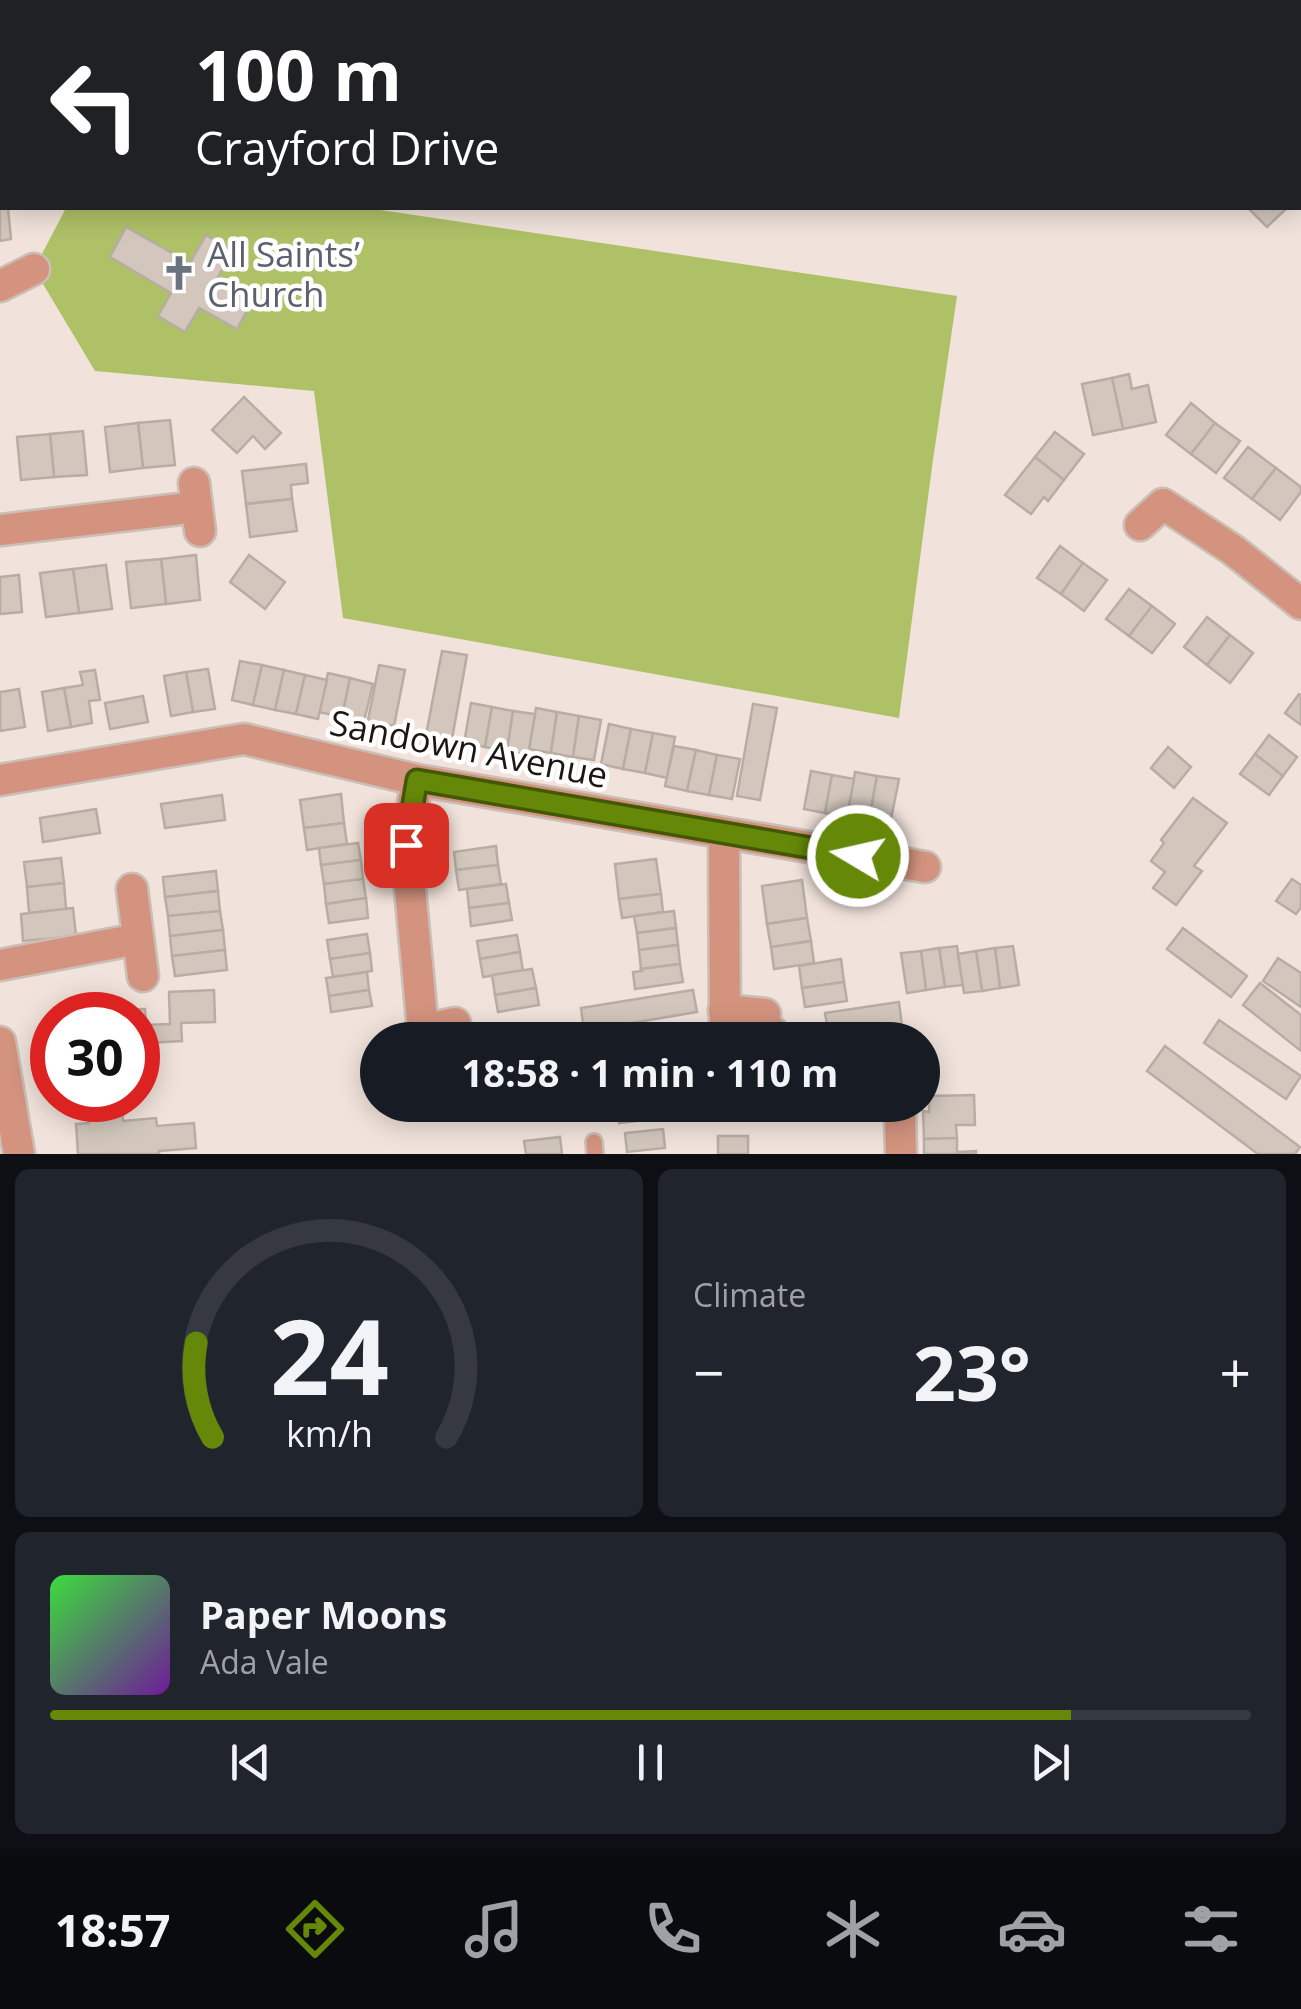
<!DOCTYPE html>
<html lang="en">
<head>
<meta charset="utf-8">
<style>
  body { margin:0; font-family:"Open Sans",sans-serif; background:#20242c; color:#f1f3f6; height:100vh; display:flex; flex-direction:column; font-size:38px; white-space:nowrap }
  * { box-sizing:border-box; margin:0 }
  p { font-size:32px; color:#9ea1a6 }
  .icon { flex:none; width:55px; height:55px; fill:none; stroke:currentColor; stroke-width:2; stroke-linecap:round; stroke-linejoin:round }
  .map { position:relative; height:1154px; overflow:hidden }
  .panel { display:flex; flex-direction:column; gap:15px; padding:15px; background:#0d0f14; flex:1 }
  .panel>* { flex:none }
  .guide { position:absolute; left:0px; top:0px; width:1302px; height:210px; box-shadow:0 5px 25px #0003; background:#202124; color:#fff; overflow:hidden }
  .speed { position:absolute; left:30px; top:992px; display:flex; gap:20px; font-size:50px; font-weight:700; text-align:center }
  .speed>* { display:grid; place-content:center; width:130px; height:130px; border-radius:50%; background:#171b24; box-shadow:0 5px 25px #0003; line-height:1 }
  .speed .limit { border:15px solid #d22; background:#fff; color:#111 }
  .pin { position:absolute; display:grid; place-items:center; width:85px; height:85px; color:#fff; margin:-42px; border-radius:20px; box-shadow:0 5px 15px #0006 }
  .me { position:absolute; width:110px; margin:-55px; rotate:279deg; stroke-linejoin:round; filter:drop-shadow(0 0 8px #0008) }
  .turn { display:flex; align-items:center; gap:35px; height:210px; padding:0 30px; font-size:45px }
  .turn .icon { width:130px; height:130px; stroke-width:2.5 }
  .turn b { display:block; font-size:70px; line-height:85px }
  .big { font-size:75px; font-weight:700; line-height:1.1 }
  .panel .card { flex:1; display:flex; flex-direction:column; justify-content:center; gap:15px; min-width:0; padding:0 35px; border-radius:15px; background:#20242c }
  .panel .dial { align-items:center; gap:0 }
  .dial svg { height:260px; overflow:visible; fill:none; stroke:#363941; stroke-width:7; stroke-linecap:round; text-anchor:middle }
  .dial text { fill:#f1f3f6; stroke:none }
  .song { display:flex; align-items:center; gap:30px }
  .cover { width:120px; height:120px; border-radius:15px; background:linear-gradient(135deg,hsl(120 70% 55%),hsl(280 70% 35%)) }
  .played { height:10px; border-radius:5px; background:linear-gradient(90deg,#658809 85%,#363941 85%) }
  .keys { display:flex; justify-content:space-around; direction:ltr }
  .heat { display:flex; justify-content:space-between; align-items:center; font-size:55px; direction:ltr }
  .panel .tiles { flex:1; display:grid; gap:15px; grid-template-columns:1fr 1fr }
  .card:last-child { grid-column:span 2 }
  .trip { position:absolute; left:360px; top:1022px; width:580px; height:100px; border-radius:50px; background:#171b24; box-shadow:0 5px 25px #0003; font-weight:700; line-height:100px; text-align:center }
  .tabs { display:flex; height:160px; justify-content:space-around; align-items:center; background:#090b0e; color:#9ea1a6 }
  .tabs .icon { width:70px; height:70px }
  .tabs .current { color:#658809 }
  .tabs b { font-size:45px; color:#f1f3f6 }
  .map>svg:first-child { display:block }
  .green { fill:#aec166 }
  .building { fill:#d3c7bd; stroke:#b8ada4; stroke-width:2.5 }
  .lines { fill:none; stroke-linecap:round; stroke-linejoin:round }
  .service-casing { stroke:#cbbeb7; stroke-width:20 }
  .minor-casing { stroke:#cbbeb7; stroke-width:35 }
  .tertiary-casing { stroke:#cbbeb7; stroke-width:35 }
  .service { stroke:#d3937e; stroke-width:15 }
  .minor { stroke:#d3937e; stroke-width:30 }
  .tertiary { stroke:#d3937e; stroke-width:30 }
  .route-casing { stroke:#425806; stroke-width:25 }
  .route { stroke:#658809; stroke-width:18 }
  .labels { text-anchor:middle; dominant-baseline:central; stroke-width:9; stroke-linejoin:round; paint-order:stroke }
  .worship-label { font-size:35px; fill:#5b616d; stroke:#fff; text-anchor:start }
  .street-label { font-size:35px; fill:#1c1714; stroke:#fff }
</style>
</head>
<body>
<div class="map">
<svg width="1301" height="1154" viewBox="0 0 1301 1154">
  <rect width="100%" height="100%" fill="#f1e3db"/>
  <polygon class="green" points="66,208 367,208 957,296 932,467 899,718 343,618 314,391 95,371 34,269"/>
  <g class="building">
    <polygon points="0,199 2,199 2,208 8,208 11,239 0,241"/>
    <polygon points="1248,208 1287,208 1267,227"/>
    <polygon points="126,227 190,263 206,235 233,251 215,282 251,303 237,329 199,308 185,332 158,316 171,293 110,257"/>
    <polygon points="1129,374 1132,389 1148,385 1156,422 1123,429 1112,378"/>
    <polygon points="1112,378 1123,429 1093,435 1082,384"/>
    <polygon points="244,397 281,433 265,449 253,436 237,453 212,430"/>
    <polygon points="1191,403 1215,423 1191,454 1166,435"/>
    <polygon points="170,420 175,465 143,468 138,423"/>
    <polygon points="138,423 143,468 110,472 105,427"/>
    <polygon points="1215,423 1240,441 1216,473 1191,454"/>
    <polygon points="83,431 87,475 54,477 50,434"/>
    <polygon points="1055,432 1084,454 1064,480 1035,457"/>
    <polygon points="50,434 54,477 21,480 17,437"/>
    <polygon points="1248,447 1276,468 1252,499 1224,478"/>
    <polygon points="1035,457 1064,480 1048,501 1044,497 1031,514 1005,495"/>
    <polygon points="306,464 308,483 291,485 292,499 246,504 242,471"/>
    <polygon points="1276,468 1301,487 1301,492 1280,520 1252,499"/>
    <polygon points="292,499 297,531 250,537 246,504"/>
    <polygon points="1060,546 1083,563 1061,594 1037,578"/>
    <polygon points="196,555 200,600 166,604 161,559"/>
    <polygon points="249,555 285,582 265,609 230,582"/>
    <polygon points="161,559 166,604 131,608 126,562"/>
    <polygon points="1083,563 1107,580 1084,611 1061,594"/>
    <polygon points="106,565 112,609 79,613 73,569"/>
    <polygon points="73,569 79,613 46,617 40,573"/>
    <polygon points="19,575 22,612 0,614 0,577"/>
    <polygon points="1129,589 1152,606 1129,636 1106,619"/>
    <polygon points="1152,606 1175,624 1152,653 1129,636"/>
    <polygon points="1207,617 1230,635 1207,665 1184,647"/>
    <polygon points="1230,635 1253,653 1230,683 1207,665"/>
    <polygon points="442,651 467,655 452,739 426,735"/>
    <polygon points="240,661 262,665 253,705 232,700"/>
    <polygon points="262,665 284,670 275,710 253,705"/>
    <polygon points="379,665 405,670 394,726 368,720"/>
    <polygon points="208,669 215,709 193,712 186,672"/>
    <polygon points="95,670 100,700 89,701 92,723 71,727 64,688 83,685 80,672"/>
    <polygon points="284,670 305,675 296,714 275,710"/>
    <polygon points="186,672 193,712 171,716 164,676"/>
    <polygon points="328,673 350,678 342,717 319,712"/>
    <polygon points="305,675 327,680 318,719 296,714"/>
    <polygon points="350,678 373,684 364,721 342,717"/>
    <polygon points="64,688 71,727 48,731 42,692"/>
    <polygon points="19,689 25,727 0,731 0,692"/>
    <polygon points="1299,694 1301,695 1301,725 1285,713"/>
    <polygon points="143,696 148,722 110,729 105,703"/>
    <polygon points="471,703 492,707 485,747 464,743"/>
    <polygon points="753,704 777,708 760,800 737,796"/>
    <polygon points="492,707 513,711 507,751 485,747"/>
    <polygon points="536,708 557,712 551,753 529,749"/>
    <polygon points="513,711 535,714 528,755 507,751"/>
    <polygon points="557,712 579,716 573,757 551,753"/>
    <polygon points="579,716 601,720 594,760 573,757"/>
    <polygon points="609,724 631,729 623,769 601,764"/>
    <polygon points="631,729 653,733 645,773 623,769"/>
    <polygon points="653,733 675,737 667,778 645,773"/>
    <polygon points="1269,735 1297,757 1283,776 1255,754"/>
    <polygon points="674,746 696,750 687,791 665,786"/>
    <polygon points="1168,747 1191,767 1174,788 1151,768"/>
    <polygon points="696,750 717,755 709,795 687,791"/>
    <polygon points="1255,754 1283,776 1269,795 1240,774"/>
    <polygon points="717,755 740,759 732,799 709,795"/>
    <polygon points="811,771 832,775 825,813 804,809"/>
    <polygon points="855,772 877,776 870,815 848,811"/>
    <polygon points="832,775 854,779 847,817 825,813"/>
    <polygon points="877,776 899,779 891,819 870,815"/>
    <polygon points="341,794 344,823 304,828 300,800"/>
    <polygon points="222,795 225,820 165,828 161,804"/>
    <polygon points="1193,798 1227,823 1194,866 1202,871 1176,905 1153,888 1165,872 1151,861 1164,843 1161,840"/>
    <polygon points="96,809 100,833 43,842 40,818"/>
    <polygon points="344,823 347,844 307,850 304,828"/>
    <polygon points="358,843 361,860 321,865 319,848"/>
    <polygon points="496,846 498,865 456,870 454,852"/>
    <polygon points="61,858 64,883 27,887 24,862"/>
    <polygon points="656,859 661,894 619,899 615,864"/>
    <polygon points="361,860 363,879 324,884 321,865"/>
    <polygon points="498,865 501,884 459,890 456,870"/>
    <polygon points="216,871 218,891 165,897 163,877"/>
    <polygon points="363,879 366,898 326,904 324,884"/>
    <polygon points="1292,879 1301,885 1301,907 1296,914 1276,901"/>
    <polygon points="802,880 807,918 767,924 762,886"/>
    <polygon points="64,883 66,909 29,913 27,887"/>
    <polygon points="506,884 509,903 469,908 467,889"/>
    <polygon points="218,891 220,911 168,916 165,897"/>
    <polygon points="661,894 663,912 622,918 619,899"/>
    <polygon points="366,898 368,918 329,923 326,904"/>
    <polygon points="509,903 512,920 471,926 469,908"/>
    <polygon points="73,908 76,936 23,941 21,914"/>
    <polygon points="220,911 223,930 170,936 168,916"/>
    <polygon points="674,911 676,928 637,933 634,916"/>
    <polygon points="807,918 811,941 771,947 767,924"/>
    <polygon points="676,928 678,945 639,950 637,933"/>
    <polygon points="1183,928 1247,976 1231,997 1167,949"/>
    <polygon points="223,930 225,950 172,956 170,936"/>
    <polygon points="367,934 370,953 330,959 327,940"/>
    <polygon points="517,935 520,952 480,959 477,941"/>
    <polygon points="811,941 814,963 774,969 771,947"/>
    <polygon points="678,945 680,964 641,969 639,950"/>
    <polygon points="957,946 963,985 945,987 939,948"/>
    <polygon points="1013,946 1019,985 1000,988 995,948"/>
    <polygon points="939,948 945,987 926,990 921,951"/>
    <polygon points="995,948 1000,988 982,991 976,951"/>
    <polygon points="225,950 227,970 175,976 172,956"/>
    <polygon points="921,951 926,990 907,993 901,953"/>
    <polygon points="976,951 982,991 964,993 958,954"/>
    <polygon points="520,952 523,971 483,977 480,959"/>
    <polygon points="370,953 372,971 333,977 330,959"/>
    <polygon points="1278,958 1301,973 1301,1007 1263,981"/>
    <polygon points="841,959 844,982 802,988 799,966"/>
    <polygon points="680,964 683,982 635,989 633,972 642,971 641,969"/>
    <polygon points="532,969 536,988 495,995 492,975"/>
    <polygon points="367,972 369,990 329,996 326,978"/>
    <polygon points="844,982 847,1001 805,1007 802,988"/>
    <polygon points="1260,983 1301,1015 1301,1051 1243,1005"/>
    <polygon points="536,988 539,1005 498,1012 495,995"/>
    <polygon points="214,990 215,1022 181,1023 182,1041 147,1043 148,1057 138,1057 138,1015 81,1015 80,1011 145,1009 146,1025 170,1024 169,992"/>
    <polygon points="369,990 372,1006 331,1012 329,996"/>
    <polygon points="693,990 697,1012 584,1031 581,1008"/>
    <polygon points="899,1002 902,1026 829,1037 825,1013"/>
    <polygon points="1219,1020 1301,1076 1286,1099 1204,1043"/>
    <polygon points="1165,1046 1300,1147 1295,1154 1258,1154 1147,1071"/>
    <polygon points="974,1095 975,1125 956,1125 957,1138 924,1139 923,1111 929,1112 929,1096"/>
    <polygon points="87,1100 121,1100 123,1121 156,1118 157,1126 194,1123 196,1148 159,1151 159,1154 78,1154 76,1124 89,1123"/>
    <polygon points="603,1105 660,1105 662,1118 619,1123 617,1109 604,1111"/>
    <polygon points="738,1105 773,1105 774,1113 739,1117"/>
    <polygon points="663,1129 665,1148 627,1152 625,1133"/>
    <rect x="718" y="1136" width="30" height="18"/>
    <polygon points="560,1137 562,1154 526,1154 524,1141"/>
    <polygon points="957,1138 957,1152 976,1151 976,1154 924,1154 924,1139"/>
  </g>
  <g class="lines">
    <defs>
      <g id="service">
        <polyline points="765,1014 791,1040"/>
        <polyline points="651,1040 725,1032"/>
        <polyline points="594,1142 595,1154"/>
      </g>
      <g id="minor">
        <polyline points="191,0 192,2"/>
        <polyline points="1269,0 1271,2"/>
        <polyline points="1059,2 1061,0"/>
        <polyline points="1300,32 1301,33"/>
        <polyline points="0,286 34,269"/>
        <polyline points="194,483 200,531"/>
        <polyline points="1140,525 1163,504 1233,550 1301,604"/>
        <polyline points="0,530 197,507"/>
        <polyline points="0,780 244,739 417,780 925,867"/>
        <polyline points="417,780 406,845 423,1030 455,1023"/>
        <polyline points="724,834 725,1032"/>
        <polyline points="132,889 143,976"/>
        <polyline points="0,965 138,939"/>
        <polyline points="724,1010 765,1014"/>
        <polyline points="900,1114 901,1154"/>
      </g>
      <polyline id="tertiary" points="0,1042 19,1154"/>
    </defs>
    <use href="#service" class="service-casing"/>
    <use href="#minor" class="minor-casing"/>
    <use href="#tertiary" class="tertiary-casing"/>
    <use href="#service" class="service"/>
    <use href="#minor" class="minor"/>
    <use href="#tertiary" class="tertiary"/>
  </g>
  <g class="lines">
    <defs>
      <polyline id="route" points="406,845 417,780 858,856"/>
    </defs>
    <use href="#route" class="route-casing"/>
    <use href="#route" class="route"/>
  </g>
  <defs>
    <symbol id="church-bare" viewBox="-9 -9 18 18"><path d="M-1.2-6h2.4v3.5h3.3v2.4h-3.3V6h-2.4V-.1h-3.3v-2.4h3.3Z" fill="#6b7280" stroke="#fff" stroke-width="2.5" paint-order="stroke"/></symbol>
  </defs>
  <g fill-rule="evenodd">
    <use href="#church-bare" x="154" y="248" width="50" height="50"/>
  </g>
  <g class="labels">
    <g class="worship-label">
      <text x="207" y="253">All Saints’<tspan x="207" dy="40">Church</tspan></text>
    </g>
    <g class="street-label">
      <text transform="translate(469 748) rotate(11)">Sandown Avenue</text>
    </g>
  </g>
</svg>
<div class="speed"><div class="limit">30</div></div>
<div class="pin" style="left:406px;top:845px;background:#d93025"><svg class="icon" aria-label="arrive" viewBox="0 0 24 24"><path d="M6 21V4h12l-3 4 3 4H6"/></svg></div>
<svg class="me" style="left:858px;top:856px" viewBox="-20 -20 40 40"><circle r="17" fill="#658809" stroke="#fff" stroke-width="3"/><path d="M0-11L8 9 0 5-8 9z" fill="#fff"/></svg>
<div class="trip">18:58 · 1 min · 110 m</div>
<div class="guide">
<div class="turn"><svg class="icon" aria-label="left" viewBox="0 0 24 24"><path d="M17 20v-9H6M10 6l-5 5 5 5"/></svg><div><b>100 m</b>Crayford Drive</div></div>
</div>
</div>
<section class="panel">
<div class="tiles">
<div class="card dial"><svg viewBox="0 0 100 80">
<path d="M14 69A42 42 0 1 1 86 69"/>
<path d="M14 69A42 42 0 0 1 9 40" stroke="#658809"/>
<text x="50" y="56" font-size="32" font-weight="700">24</text>
<text x="50" y="72" font-size="11">km/h</text>
</svg></div>
<div class="card"><p>Climate</p>
<div class="heat"><a>−</a><b class="big">23°</b><a>+</a></div>
</div>
<div class="card">
<div class="song"><i class="cover"></i><div><b>Paper Moons</b><p>Ada Vale</p></div></div>
<div class="played"></div>
<div class="keys"><svg class="icon" aria-label="previous" viewBox="0 0 24 24"><path d="M18 5L8 12l10 7zM5 5v14"/></svg><svg class="icon" aria-label="pause" viewBox="0 0 24 24"><path d="M8 5v14M16 5v14"/></svg><svg class="icon" aria-label="next" viewBox="0 0 24 24"><path d="M6 5l10 7-10 7zM19 5v14"/></svg></div>
</div>
</div>
</section>
<nav class="tabs">
<b>18:57</b>
<svg class="icon current" aria-label="directions" viewBox="0 0 24 24"><path d="M12 3l9 9-9 9-9-9zM9 14v-3h6M13 9l2 2-2 2"/></svg>
<svg class="icon" aria-label="music" viewBox="0 0 24 24"><path d="M9 18V5l10-2v13"/><circle cx="6" cy="18" r="3"/><circle cx="16" cy="16" r="3"/></svg>
<svg class="icon" aria-label="phone" viewBox="0 0 24 24"><path d="M5 4h4l2 5-3 2q2 4 5 5l2-3 5 2v4C11 20 4 13 5 4z"/></svg>
<svg class="icon" aria-label="climate" viewBox="0 0 24 24"><path d="M12 3v18M4 7l16 10M4 17L20 7"/></svg>
<svg class="icon" aria-label="car" viewBox="0 0 24 24"><path d="M5 17H2v-5l4-1 3-4h7l3 4 3 1v5h-3M9 17h6M6 11h13"/><circle cx="7" cy="17" r="2"/><circle cx="17" cy="17" r="2"/></svg>
<svg class="icon" aria-label="filters" viewBox="0 0 24 24"><path d="M4 7h16M4 17h16"/><circle cx="9" cy="7" r="2"/><circle cx="15" cy="17" r="2"/></svg>
</nav>
</body>
</html>
